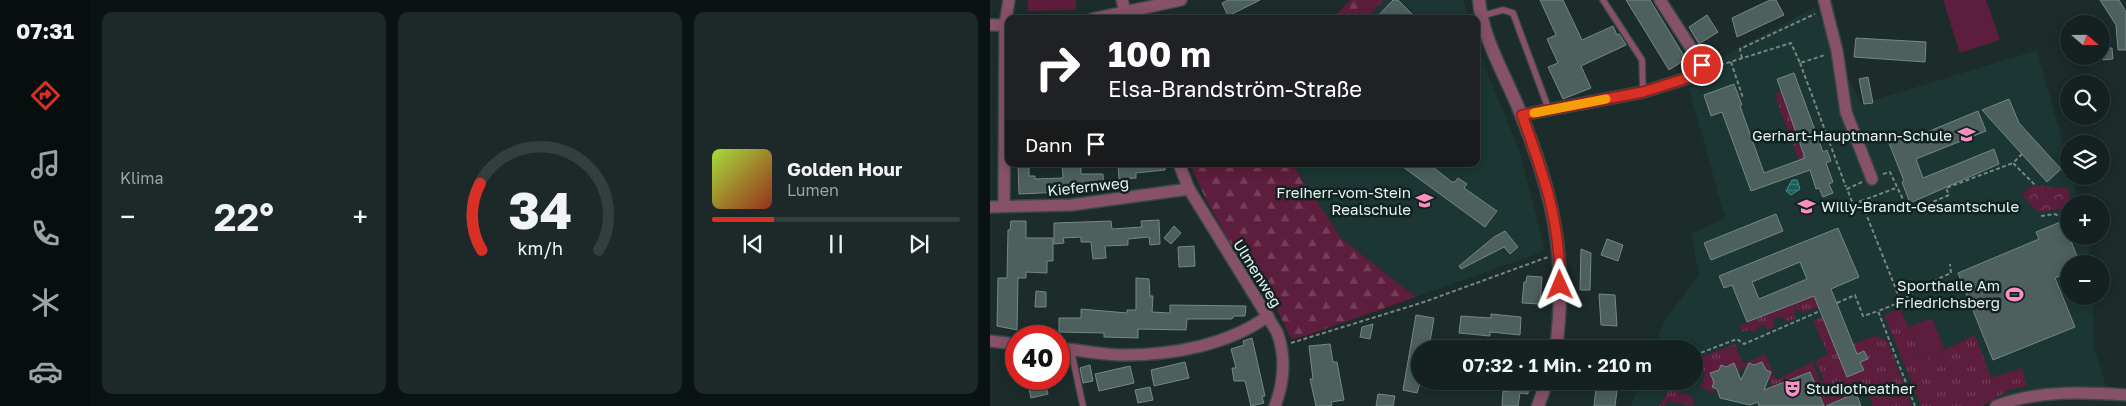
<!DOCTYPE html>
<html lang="de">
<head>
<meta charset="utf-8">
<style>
  body { margin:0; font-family:"Golos Text",sans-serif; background:#1d2929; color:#f1f3f6; height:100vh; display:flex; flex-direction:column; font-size:19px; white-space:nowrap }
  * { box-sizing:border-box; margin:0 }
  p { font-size:16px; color:#9da3a5 }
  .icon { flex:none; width:28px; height:28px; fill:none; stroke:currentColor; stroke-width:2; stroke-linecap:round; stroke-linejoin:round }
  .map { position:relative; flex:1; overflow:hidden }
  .drawer { display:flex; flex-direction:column; gap:12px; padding:12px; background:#0b1212; width:900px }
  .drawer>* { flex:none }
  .hud { position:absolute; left:15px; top:15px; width:475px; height:152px; border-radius:10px; box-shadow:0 2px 12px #0003,0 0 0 1px #333e3e; background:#202124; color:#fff; overflow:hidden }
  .needle { width:32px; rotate:110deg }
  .fabs { position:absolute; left:1070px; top:15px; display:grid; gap:10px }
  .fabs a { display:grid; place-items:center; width:50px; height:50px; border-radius:50%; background:#142120; box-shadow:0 2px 12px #0003,0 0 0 1px #333e3e; font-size:25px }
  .speed { position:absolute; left:15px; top:325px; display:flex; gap:10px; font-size:25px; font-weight:700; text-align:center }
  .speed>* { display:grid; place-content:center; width:65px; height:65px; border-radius:50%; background:#142120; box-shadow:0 2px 12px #0003,0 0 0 1px #333e3e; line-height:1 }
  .speed .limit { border:8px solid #d22; background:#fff; color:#111 }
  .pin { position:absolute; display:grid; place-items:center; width:42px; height:42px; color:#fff; margin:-21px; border:2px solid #fff; border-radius:50%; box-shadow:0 1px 5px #0007 }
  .me { position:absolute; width:55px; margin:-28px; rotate:359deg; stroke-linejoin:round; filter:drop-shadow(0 0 4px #0008) }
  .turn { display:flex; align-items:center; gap:18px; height:105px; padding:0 20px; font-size:22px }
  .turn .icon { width:65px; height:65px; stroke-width:2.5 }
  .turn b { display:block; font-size:35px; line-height:42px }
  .then { display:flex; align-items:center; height:48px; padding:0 20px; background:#0003; gap:10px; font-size:19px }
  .big { font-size:38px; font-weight:600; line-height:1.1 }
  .drawer .widget { flex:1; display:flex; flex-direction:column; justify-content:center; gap:8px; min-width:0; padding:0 18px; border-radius:10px; background:#1d2929 }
  .drawer .dial { align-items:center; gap:0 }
  .dial svg { height:130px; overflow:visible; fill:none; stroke:#333e3e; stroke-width:7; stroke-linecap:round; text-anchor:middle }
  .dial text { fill:#f1f3f6; stroke:none }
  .song { display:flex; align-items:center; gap:15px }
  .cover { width:60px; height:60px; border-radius:8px; background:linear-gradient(135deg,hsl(80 70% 55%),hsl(10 70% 35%)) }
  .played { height:5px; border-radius:2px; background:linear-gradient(90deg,#d93025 25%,#333e3e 25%) }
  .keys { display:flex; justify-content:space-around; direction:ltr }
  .heat { display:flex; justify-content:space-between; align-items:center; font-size:28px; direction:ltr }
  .drawer .tiles { flex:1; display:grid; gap:12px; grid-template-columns:repeat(3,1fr) }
  .trip { position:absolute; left:421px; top:340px; width:292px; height:50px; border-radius:25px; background:#142120; box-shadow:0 2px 12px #0003,0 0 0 1px #333e3e; font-weight:600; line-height:50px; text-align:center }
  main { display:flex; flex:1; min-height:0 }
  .menu { display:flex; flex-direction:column; width:90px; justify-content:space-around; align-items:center; background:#080d0d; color:#9da3a5 }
  .menu .icon { width:35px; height:35px }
  .menu .active { color:#d93025 }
  .menu b { font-size:22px; color:#f1f3f6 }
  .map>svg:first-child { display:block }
  .built { fill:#1b3633 }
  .grass { fill:url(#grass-tufts) }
  .forest { fill:url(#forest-firs) }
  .park { fill:url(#park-crowns) }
  .pitch { fill:#5d1d3c }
  .water { fill:url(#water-rules); stroke:#558c87 }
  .building { fill:#4d605e; stroke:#748885; fill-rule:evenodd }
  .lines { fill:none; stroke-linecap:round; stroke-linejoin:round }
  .service-casing { stroke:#384846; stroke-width:8 }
  .minor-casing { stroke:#384846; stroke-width:14 }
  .tertiary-casing { stroke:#384846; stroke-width:15 }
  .path { stroke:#788684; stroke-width:2; stroke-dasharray:4 2.5; stroke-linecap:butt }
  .service { stroke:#875168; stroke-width:5.5 }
  .minor { stroke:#875168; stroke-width:11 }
  .tertiary { stroke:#875168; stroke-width:12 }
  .route-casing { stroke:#8d1f18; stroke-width:12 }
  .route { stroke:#d93025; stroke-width:9 }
  .slow { stroke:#f59e0b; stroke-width:9 }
  .labels { text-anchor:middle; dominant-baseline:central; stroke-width:5; stroke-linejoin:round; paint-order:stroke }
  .poi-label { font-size:15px; fill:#e7f2f0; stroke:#112321; text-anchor:end }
  .street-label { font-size:15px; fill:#e7f2f0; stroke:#112321 }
</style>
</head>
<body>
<main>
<nav class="menu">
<b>07:31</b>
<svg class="icon active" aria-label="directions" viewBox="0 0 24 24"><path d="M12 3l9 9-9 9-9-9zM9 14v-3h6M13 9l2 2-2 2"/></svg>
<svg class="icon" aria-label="music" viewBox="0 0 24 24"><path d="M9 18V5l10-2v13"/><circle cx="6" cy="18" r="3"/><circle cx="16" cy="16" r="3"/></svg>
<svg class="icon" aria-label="phone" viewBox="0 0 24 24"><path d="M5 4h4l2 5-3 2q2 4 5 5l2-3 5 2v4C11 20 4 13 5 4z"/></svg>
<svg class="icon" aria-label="climate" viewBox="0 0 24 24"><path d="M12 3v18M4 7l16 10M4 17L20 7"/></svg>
<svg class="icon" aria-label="car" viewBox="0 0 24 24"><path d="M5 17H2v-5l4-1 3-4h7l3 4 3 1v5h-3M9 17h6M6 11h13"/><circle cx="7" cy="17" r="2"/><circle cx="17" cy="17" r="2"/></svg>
</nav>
<section class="drawer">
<div class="tiles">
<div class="widget"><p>Klima</p>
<div class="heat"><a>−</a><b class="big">22°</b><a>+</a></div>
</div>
<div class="widget dial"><svg viewBox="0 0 100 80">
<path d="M14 69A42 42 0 1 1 86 69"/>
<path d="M14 69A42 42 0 0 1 13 28" stroke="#d93025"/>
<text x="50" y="56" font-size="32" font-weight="700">34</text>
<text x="50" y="72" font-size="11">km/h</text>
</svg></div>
<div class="widget">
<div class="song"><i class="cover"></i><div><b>Golden Hour</b><p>Lumen</p></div></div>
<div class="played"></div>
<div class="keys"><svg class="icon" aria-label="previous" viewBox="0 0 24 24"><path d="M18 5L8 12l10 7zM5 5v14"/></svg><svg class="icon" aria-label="pause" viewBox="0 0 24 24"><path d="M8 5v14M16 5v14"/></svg><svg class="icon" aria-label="next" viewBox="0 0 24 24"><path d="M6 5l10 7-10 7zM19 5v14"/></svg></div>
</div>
</div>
</section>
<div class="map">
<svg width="1136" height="406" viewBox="0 0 1136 406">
  <defs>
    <pattern id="grass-tufts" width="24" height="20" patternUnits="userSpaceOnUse" patternTransform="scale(1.25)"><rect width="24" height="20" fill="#5d1d3c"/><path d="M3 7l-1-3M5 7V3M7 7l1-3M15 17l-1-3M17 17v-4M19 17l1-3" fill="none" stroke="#743e58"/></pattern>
    <pattern id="forest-firs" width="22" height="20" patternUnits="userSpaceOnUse" patternTransform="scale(1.25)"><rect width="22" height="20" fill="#5d1d3c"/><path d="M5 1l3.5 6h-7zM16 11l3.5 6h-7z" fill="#743e58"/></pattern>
    <pattern id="park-crowns" width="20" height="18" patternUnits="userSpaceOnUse" patternTransform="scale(1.25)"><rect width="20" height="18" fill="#5d1d3c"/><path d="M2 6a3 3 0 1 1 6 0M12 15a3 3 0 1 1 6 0" fill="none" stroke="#743e58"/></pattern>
    <pattern id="water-rules" width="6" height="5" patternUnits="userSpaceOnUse" patternTransform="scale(1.25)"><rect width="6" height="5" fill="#17605a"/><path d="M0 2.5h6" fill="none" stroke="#397772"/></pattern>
  </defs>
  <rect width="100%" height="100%" fill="#1b2c2a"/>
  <g class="built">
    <polygon points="394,0 473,0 479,19 375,19"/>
    <polygon points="825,7 871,104 1047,50 1079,165 1079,176 1082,176 1089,204 1079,204 1079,236 1099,236 1100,264 1079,264 1079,296 1102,296 1104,346 1117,389 1096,387 1049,393 992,406 641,406 651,381 705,381 705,349 663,349 675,320 709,274 701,234 735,218 699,89 740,52"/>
    <polygon points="486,40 498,75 529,149 555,251 426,297 352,239 302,164 486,164"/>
  </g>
  <g class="grass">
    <polygon points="791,91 815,158 809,160 784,94"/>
    <polygon points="824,296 828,307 812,313 811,309 804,311 806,318 795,322 792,316 783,320 785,326 777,330 774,324 762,333 760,329 753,332 749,326"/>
    <polygon points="910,308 933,360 985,335 1001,378 1032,368 1037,386 1021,389 992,406 931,406 894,315"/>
    <polygon points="832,317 857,377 873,370 870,362 878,359 874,351 867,354 863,344 885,336 897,340 922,406 883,406 878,393 873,395 871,391 834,406 820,372 782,386 772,362 764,365 759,363 757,368 748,371 744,364 736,367 731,365 729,370 721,373 724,382 722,387 727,390 720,392 711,387 715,373 709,358 745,344 753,364 775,354 786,380 822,362 830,381 834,380 825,361 838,354 823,321"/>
    <polygon points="682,386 689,392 702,396 704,406 677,401 675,406 669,406"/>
  </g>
  <g class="forest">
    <polygon points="361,0 394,0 375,19 341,19"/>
    <polygon points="200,164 302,164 352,239 426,297 315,336 301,339 280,294 247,255 216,200"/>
  </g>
  <polygon class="park" points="1042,185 1080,189 1078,208 1048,212 1032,195"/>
  <g class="pitch">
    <polygon points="38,0 86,0 86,10 38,11"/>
    <polygon points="953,0 996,0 1010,40 970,53"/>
    <polygon points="942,318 955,351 933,360 919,327"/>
  </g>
  <polygon class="water" points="802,180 807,180 810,189 801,195 796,191"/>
  <g class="building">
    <polygon points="238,0 270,0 238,16 232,3"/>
    <polygon points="403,0 408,0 427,19 385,19"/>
    <polygon points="550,0 573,0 592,40 623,26 627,35 629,34 635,43 636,45 591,66 601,88 573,99 558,67 568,63 557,39 566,35"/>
    <polygon points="636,0 660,0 696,59 679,70"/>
    <polygon points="780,0 786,0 794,15 747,37 742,18"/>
    <polygon points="1110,0 1129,0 1136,12 1136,50 1128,50 1126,25"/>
    <polygon points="717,15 728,32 709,44 699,27"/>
    <polygon points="866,38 936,42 935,62 864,57"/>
    <polygon points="1112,48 1122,48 1123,59 1113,60"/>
    <polygon points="804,73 833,152 837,150 841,161 836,163 843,182 839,184 843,193 833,197 829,188 826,189 820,170 761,191 732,112 721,116 714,95 744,84 752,105 750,106 774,173 815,158 787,79"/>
    <polygon points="878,77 883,103 874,104 869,79"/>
    <polygon points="1019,99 1029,123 1071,169 1057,182 992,110"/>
    <polygon points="988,111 996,131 926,159 933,178 1004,149 1009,164 920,203 912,182 914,181 899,143 912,138 913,142"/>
    <polygon points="72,164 91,164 91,174 113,174 114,190 29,194 28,166 39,166 39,176 45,176 45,179 73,178"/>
    <polygon points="128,164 175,164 175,170 146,173 146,178 129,179"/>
    <polygon points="409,164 439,164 462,182 465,182 468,178 477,184 474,188 507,211 495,227"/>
    <polygon points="786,214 793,231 721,260 714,243"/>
    <polygon points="169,220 170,244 160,245 159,237 138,239 138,245 115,246 116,258 103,259 101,242 91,242 91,237 73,238 74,243 64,244 64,223 121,221 122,229 152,227 151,221"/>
    <polygon points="21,221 36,221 36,238 63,238 63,261 57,261 57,273 36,272 36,278 28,278 27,330 7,326 8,278 17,278 18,230 20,230"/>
    <polygon points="1073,221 1090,264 1079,264 1079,272 1065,278 1085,327 1003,360 968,273 1049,239 1046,232"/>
    <polygon points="184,226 191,233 181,244 174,238"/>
    <path d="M848 228 869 277 841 289 867 354 874 351 878 359 870 362 874 370 857 377 824 296 757 322 742 285 734 288 729 276ZM810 262 817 279 769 299 762 282Z"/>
    <polygon points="515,231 528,247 520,254 514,247 471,269 469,266 504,237"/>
    <polygon points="617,239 633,245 628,261 611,255"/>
    <polygon points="204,246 205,266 189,267 188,247"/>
    <polygon points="591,249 601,253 600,290 590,290"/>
    <polygon points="537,276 552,277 550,304 532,303 534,282 536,282"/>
    <polygon points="146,278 159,279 160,296 163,296 162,312 180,313 180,305 256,306 255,316 244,316 242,319 197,319 196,330 148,329 148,338 114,337 114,333 69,332 69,318 91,318 91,309 137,313 137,310 146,310"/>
    <polygon points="46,291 56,292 56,307 45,307"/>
    <polygon points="609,294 625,295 627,326 611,325"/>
    <polygon points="501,314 531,317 530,335 500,332 500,336 469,333 471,316 501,318"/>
    <polygon points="426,315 444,318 440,342 437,342 435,349 430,349 430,383 427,393 413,390"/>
    <polygon points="383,324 380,339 370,337 372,327"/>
    <polygon points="262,338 275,396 272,397 274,403 261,406 255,381 244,381 242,368 246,368 241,349 254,345 253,341"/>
    <polygon points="340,344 343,362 347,362 354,400 341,402 342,406 326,406 320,379 323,379 319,346"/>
    <polygon points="195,362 199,378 164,386 161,370"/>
    <polygon points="772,362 776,370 781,372 774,390 820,372 834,406 769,406 768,402 760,405 730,398 727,389 722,387 724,382 720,373 729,370 731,365 736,367 744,363 751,380 759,363 764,365"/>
    <polygon points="100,365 103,381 93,383 90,368"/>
    <polygon points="140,366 144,383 109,391 105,374"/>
    <polygon points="37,379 54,379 58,394 41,398"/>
    <polygon points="524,381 539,381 538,394 530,393 528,406 512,406 513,391 520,392"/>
    <polygon points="160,387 163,400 148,403 145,390"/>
    <polygon points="606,388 627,391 625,406 604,406"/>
    <polygon points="866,393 871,406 836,406"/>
    <polygon points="388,394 405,396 403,406 386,406"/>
  </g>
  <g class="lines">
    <defs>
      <g id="service">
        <polyline points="613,0 652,60 653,92"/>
        <polyline points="491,16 513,10 523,13 559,110"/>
        <polyline points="81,350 93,406"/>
      </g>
      <g id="minor">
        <polyline points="132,0 137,19"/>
        <polyline points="834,0 847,51 856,112 882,179"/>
        <polyline points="102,19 191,0"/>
        <polyline points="0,25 19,25"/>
        <polyline points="532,115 653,92 707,75 712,70 712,65 670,0"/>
        <path d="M189 164 199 189 287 332C296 356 294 382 285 406"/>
        <polyline points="14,206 15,25 19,0"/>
        <polyline points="0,207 81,205 199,189"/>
        <polyline points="0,341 26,344"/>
        <path d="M69 348C90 350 113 355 134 355 183 355 238 345 278 316"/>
        <polyline points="556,349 566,348"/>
        <path d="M1006 406C1047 390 1094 392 1136 395"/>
      </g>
      <g id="tertiary">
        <path d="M489 0C492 37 514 73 528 107 563 192 578 256 566 349"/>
        <polyline points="548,406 557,381"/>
      </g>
    </defs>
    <use href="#service" class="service-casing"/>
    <use href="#minor" class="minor-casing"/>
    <use href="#tertiary" class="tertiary-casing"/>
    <g class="path">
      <polyline points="752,58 750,49 825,14"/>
      <polyline points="741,62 753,98"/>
      <polyline points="810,63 856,187"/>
      <polyline points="724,67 801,43 810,63 835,55"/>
      <polyline points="1032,154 1023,163 1046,186"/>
      <polyline points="893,174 900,172 919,212 959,195 956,188 1023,163"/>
      <polyline points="872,182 857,189 863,204 871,201 911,302 888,311 925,406"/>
      <polyline points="871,201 906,188"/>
      <polyline points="1051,216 1064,214 1079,219"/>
      <polyline points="1099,236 1104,241"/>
      <polyline points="911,302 928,288 961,273 960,264"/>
      <polyline points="847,303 865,295 873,316 888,311"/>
      <polyline points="301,343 434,302 558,257"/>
      <polyline points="705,355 747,339 754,344 830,311"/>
    </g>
    <use href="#service" class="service"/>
    <use href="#minor" class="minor"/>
    <use href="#tertiary" class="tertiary"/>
  </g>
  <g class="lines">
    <defs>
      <path id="route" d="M570 285C570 219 554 176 532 115L653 92 707 75 712 70V65"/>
    </defs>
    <use href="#route" class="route-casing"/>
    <use href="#route" class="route"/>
    <polyline class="slow" points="544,113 616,99"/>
  </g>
  <defs>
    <symbol id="school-bare" viewBox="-9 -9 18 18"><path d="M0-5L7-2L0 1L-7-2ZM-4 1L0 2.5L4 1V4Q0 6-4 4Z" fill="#fd8ebf" stroke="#112321" stroke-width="2.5" paint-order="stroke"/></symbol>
    <symbol id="stadium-bare" viewBox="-9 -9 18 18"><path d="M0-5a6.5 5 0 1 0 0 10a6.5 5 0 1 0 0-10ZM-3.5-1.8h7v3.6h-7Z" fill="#fd8ebf" stroke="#112321" stroke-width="2.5" paint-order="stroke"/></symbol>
    <symbol id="theatre-bare" viewBox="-9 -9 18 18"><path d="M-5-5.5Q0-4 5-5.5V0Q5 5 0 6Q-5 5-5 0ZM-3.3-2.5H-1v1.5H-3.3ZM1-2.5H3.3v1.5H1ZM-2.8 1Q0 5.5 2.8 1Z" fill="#fd8ebf" stroke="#112321" stroke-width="2.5" paint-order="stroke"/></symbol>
  </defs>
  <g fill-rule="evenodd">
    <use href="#school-bare" x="964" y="122" width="25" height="25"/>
    <use href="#school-bare" x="422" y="188" width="25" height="25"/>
    <use href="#school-bare" x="804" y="194" width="25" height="25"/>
    <use href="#stadium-bare" x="1012" y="282" width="25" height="25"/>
    <use href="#theatre-bare" x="790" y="376" width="25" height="25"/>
  </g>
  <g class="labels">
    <g class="poi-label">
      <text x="962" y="135">Gerhart-Hauptmann-Schule</text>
      <text x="421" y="192">Freiherr-vom-Stein<tspan x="421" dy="17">Realschule</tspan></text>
      <text x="831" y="206" text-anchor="start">Willy-Brandt-Gesamtschule</text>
      <text x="1010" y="285">Sporthalle Am<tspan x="1010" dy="17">Friedrichsberg</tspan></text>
      <text x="816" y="388" text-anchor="start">Studiotheather</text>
    </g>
    <g class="street-label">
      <text transform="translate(98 186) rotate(-6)">Kiefernweg</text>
      <text transform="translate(268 273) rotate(58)">Ulmenweg</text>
    </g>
  </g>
</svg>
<div class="fabs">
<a><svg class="needle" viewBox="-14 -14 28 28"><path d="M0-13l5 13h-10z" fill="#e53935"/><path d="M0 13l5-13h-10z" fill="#9da3a5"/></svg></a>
<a><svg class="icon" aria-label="search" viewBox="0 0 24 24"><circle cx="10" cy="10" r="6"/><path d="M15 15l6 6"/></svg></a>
<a><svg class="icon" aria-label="layers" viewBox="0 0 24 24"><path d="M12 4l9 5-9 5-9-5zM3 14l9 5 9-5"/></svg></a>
<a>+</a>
<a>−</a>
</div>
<div class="speed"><div class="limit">40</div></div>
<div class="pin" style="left:712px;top:65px;background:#d93025"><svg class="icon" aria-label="arrive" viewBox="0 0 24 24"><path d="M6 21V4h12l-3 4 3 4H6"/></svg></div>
<svg class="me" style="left:570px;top:285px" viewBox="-20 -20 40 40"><path d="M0-17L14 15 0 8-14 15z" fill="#d93025" stroke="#fff" stroke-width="4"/></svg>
<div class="trip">07:32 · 1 Min. · 210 m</div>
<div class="hud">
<div class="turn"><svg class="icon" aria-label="right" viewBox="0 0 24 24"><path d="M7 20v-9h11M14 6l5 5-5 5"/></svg><div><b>100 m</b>Elsa-Brandström-Straße</div></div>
<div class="then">Dann<svg class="icon" aria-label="arrive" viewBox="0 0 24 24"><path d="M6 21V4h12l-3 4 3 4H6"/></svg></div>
</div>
</div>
</main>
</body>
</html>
